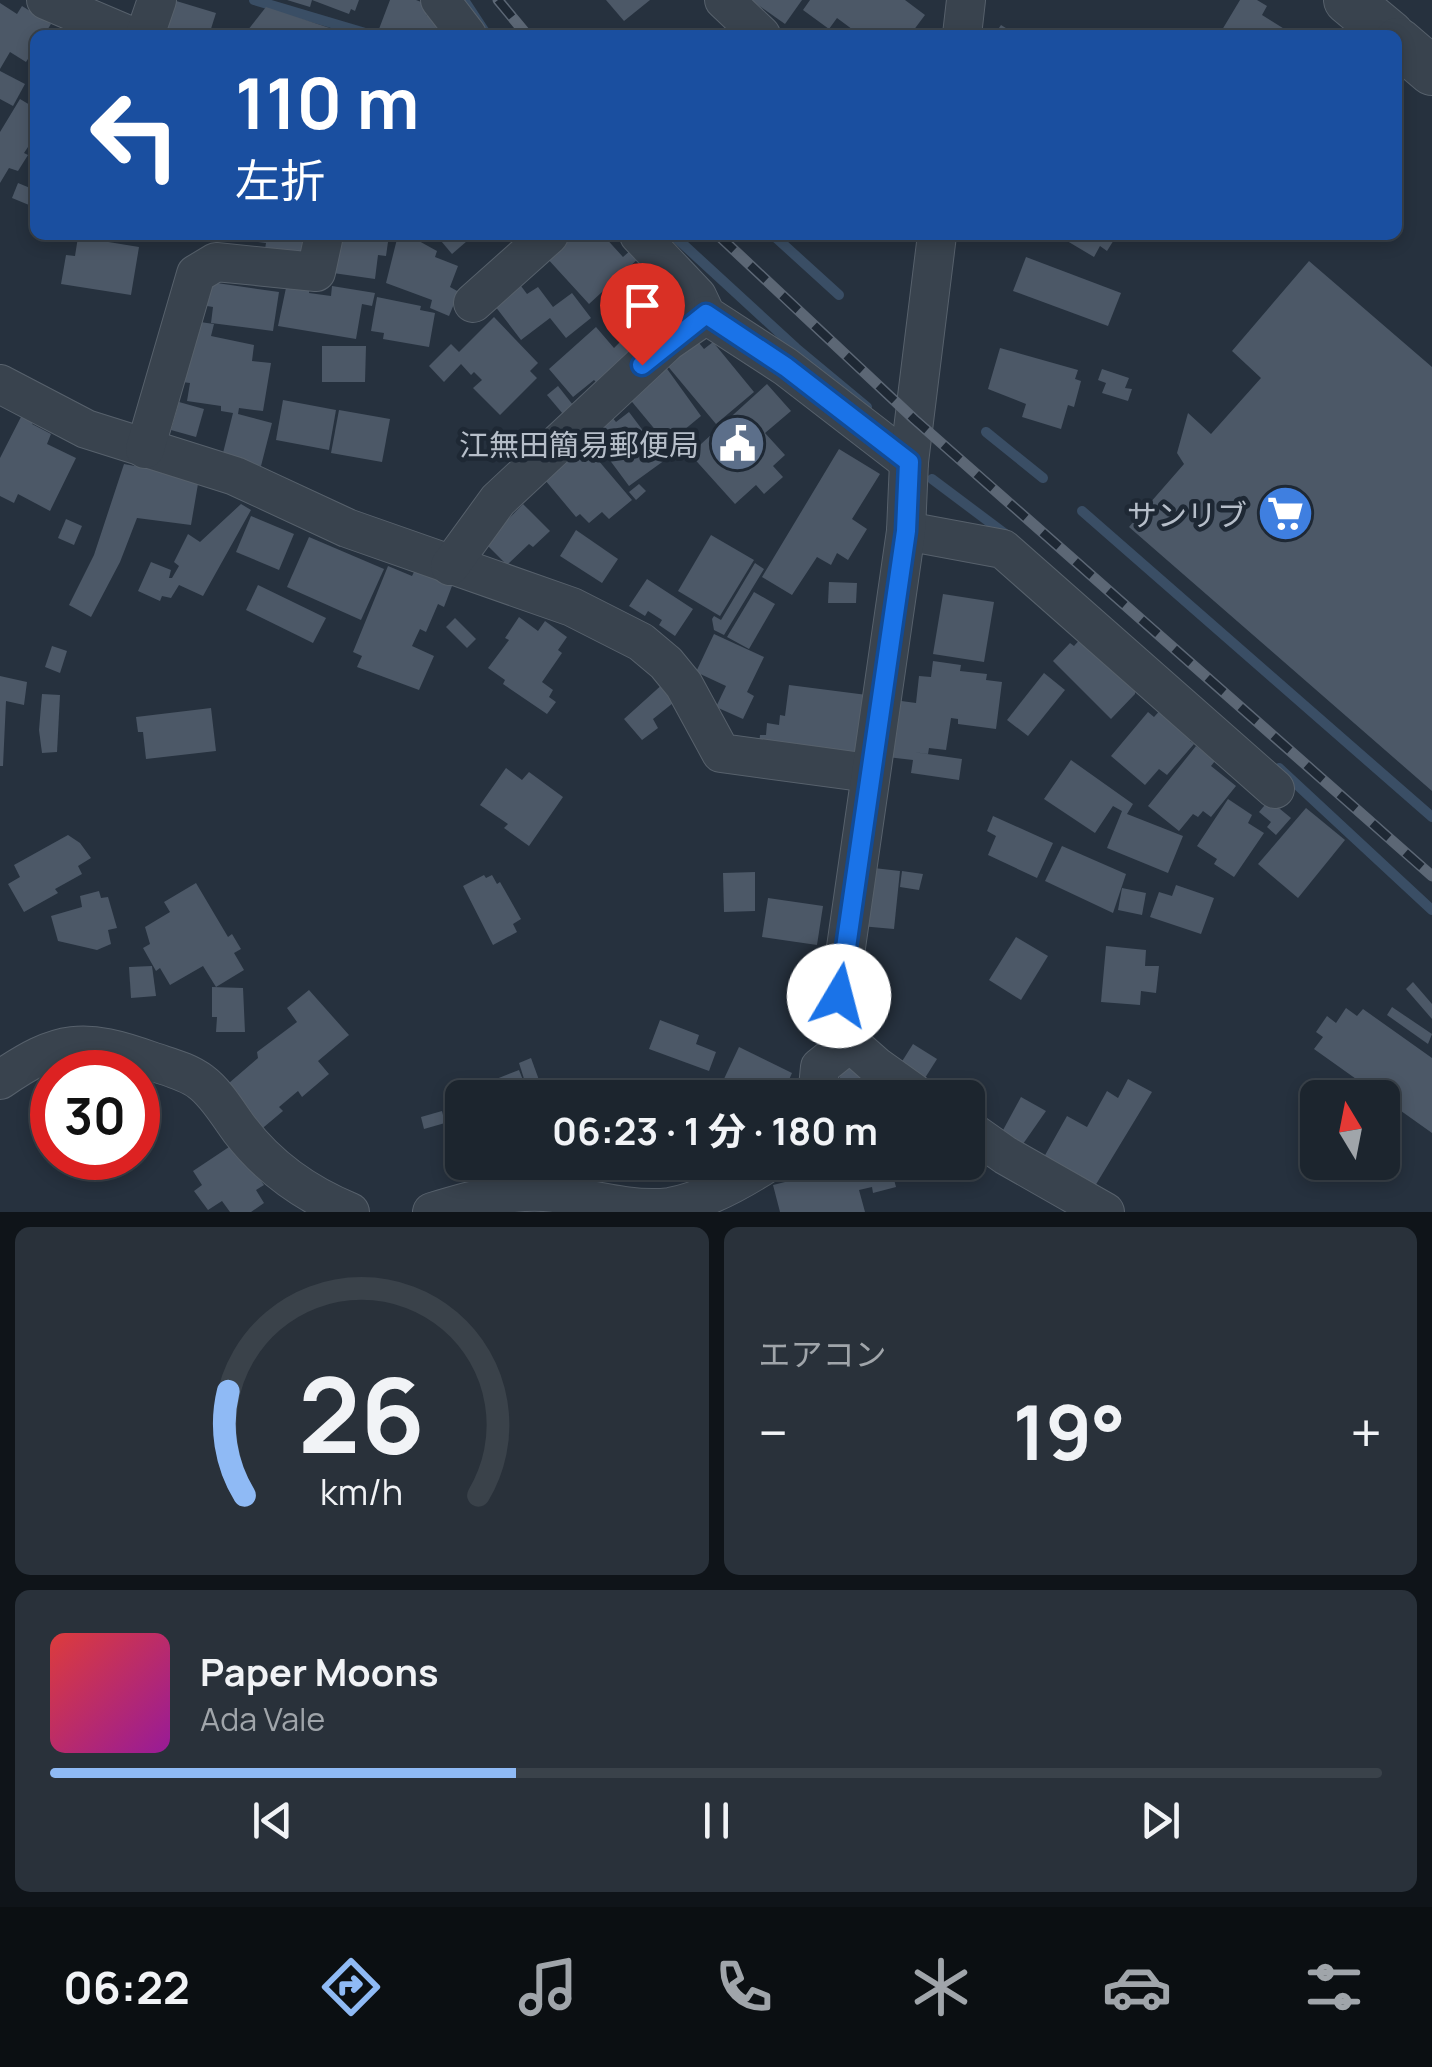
<!DOCTYPE html>
<html lang="ja">
<head>
<meta charset="utf-8">
<style>
  body { margin:0; font-family:Manrope,"Noto Sans JP",sans-serif; background:#29313a; color:#f1f3f6; height:100vh; display:flex; flex-direction:column; font-size:38px; white-space:nowrap }
  * { box-sizing:border-box; margin:0 }
  p { font-size:32px; color:#a0a5aa }
  .icon { flex:none; width:55px; height:55px; fill:none; stroke:currentColor; stroke-width:2; stroke-linecap:round; stroke-linejoin:round }
  .map { position:relative; height:1212px; overflow:hidden }
  .sheet { display:flex; flex-direction:column; gap:15px; padding:15px; background:#0f1419; flex:1 }
  .sheet>* { flex:none }
  .banner { position:absolute; left:30px; top:30px; width:1372px; height:210px; border-radius:15px; box-shadow:0 5px 15px #0003,0 0 0 2px #3a424a; background:#1a4fa0; color:#fff; overflow:hidden }
  .needle { width:65px; rotate:350deg }
  .buttons { position:absolute; left:1300px; top:1080px; display:grid; gap:20px }
  .buttons a { display:grid; place-items:center; width:100px; height:100px; border-radius:15px; background:#1c252e; box-shadow:0 5px 15px #0003,0 0 0 2px #3a424a; font-size:50px }
  .speed { position:absolute; left:30px; top:1050px; display:flex; gap:20px; font-size:50px; font-weight:700; text-align:center }
  .speed>* { display:grid; place-content:center; width:130px; height:130px; border-radius:50%; background:#1c252e; box-shadow:0 5px 15px #0003,0 0 0 2px #3a424a; line-height:1 }
  .speed .limit { border:15px solid #d22; background:#fff; color:#111 }
  .pin { position:absolute; display:grid; place-items:center; width:85px; height:85px; color:#fff; margin:-102px -42px; border-radius:50% 50% 50% 0; rotate:-45deg; box-shadow:0 0 10px #0007 }
  .pin .icon { rotate:45deg }
  .me { position:absolute; width:110px; margin:-55px; rotate:8deg; stroke-linejoin:round; filter:drop-shadow(0 0 8px #0008) }
  .turn { display:flex; align-items:center; gap:35px; height:210px; padding:0 40px; font-size:45px }
  .turn .icon { width:130px; height:130px; stroke-width:2.5 }
  .turn b { display:block; font-size:70px; line-height:85px }
  .big { font-size:75px; font-weight:700; line-height:1.1 }
  .sheet .widget { flex:1; display:flex; flex-direction:column; justify-content:center; gap:15px; min-width:0; padding:0 35px; border-radius:15px; background:#29313a }
  .sheet .dial { align-items:center; gap:0 }
  .dial svg { height:260px; overflow:visible; fill:none; stroke:#3a424a; stroke-width:7; stroke-linecap:round; text-anchor:middle }
  .dial text { fill:#f1f3f6; stroke:none }
  .song { display:flex; align-items:center; gap:30px }
  .cover { width:120px; height:120px; border-radius:15px; background:linear-gradient(135deg,hsl(0 70% 55%),hsl(300 70% 35%)) }
  .played { height:10px; border-radius:5px; background:linear-gradient(90deg,#8fbaf5 35%,#3a424a 35%) }
  .keys { display:flex; justify-content:space-around; direction:ltr }
  .heat { display:flex; justify-content:space-between; align-items:center; font-size:55px; direction:ltr }
  .sheet .tiles { flex:1; display:grid; gap:15px; grid-template-columns:1fr 1fr }
  .widget:last-child { grid-column:span 2 }
  .trip { position:absolute; left:445px; top:1080px; width:540px; height:100px; border-radius:15px; background:#1c252e; box-shadow:0 5px 15px #0003,0 0 0 2px #3a424a; font-weight:700; line-height:100px; text-align:center }
  .tabs { display:flex; height:160px; justify-content:space-around; align-items:center; background:#0b0f12; color:#a0a5aa }
  .tabs .icon { width:70px; height:70px }
  .tabs .current { color:#8fbaf5 }
  .tabs b { font-size:45px; color:#f1f3f6 }
  .map>svg:first-child { display:block }
  .lines { fill:none; stroke-linecap:round; stroke-linejoin:round }
  .stream { stroke:#3a4e65; stroke-width:10 }
  .building { fill:#4c5867 }
  .minor-casing { stroke:#57616c; stroke-width:40 }
  .tertiary-casing { stroke:#57616c; stroke-width:50 }
  .minor { stroke:#39434e; stroke-width:38 }
  .tertiary { stroke:#39434e; stroke-width:48 }
  .rail-casing { stroke:#5c6775; stroke-width:11 }
  .rail { stroke:#1e2834; stroke-width:8; stroke-dasharray:22; stroke-linecap:butt }
  .route-casing { stroke:#114b97; stroke-width:25 }
  .route { stroke:#1a73e8; stroke-width:18 }
  .labels { text-anchor:middle; dominant-baseline:central; stroke-width:9; stroke-linejoin:round; paint-order:stroke }
  .poi-label { font-size:30px; fill:#b6bec9; stroke:#1e2834; text-anchor:end }
</style>
</head>
<body>
<div class="map">
<svg width="1432" height="1212" viewBox="0 0 1432 1212">
  <rect width="100%" height="100%" fill="#26313e"/>
  <g class="lines">
    <g class="stream">
      <polyline points="254,0 372,35"/>
      <polyline points="464,0 487,35"/>
      <polyline points="673,235 796,348 867,407"/>
      <polyline points="773,235 839,295"/>
      <polyline points="986,432 1043,478"/>
      <polyline points="932,479 1008,536"/>
      <polyline points="1082,511 1432,817"/>
      <polyline points="1279,768 1432,910"/>
    </g>
  </g>
  <g class="building">
    <polygon points="173,0 216,13 209,35 164,35"/>
    <polygon points="287,0 312,0 310,7"/>
    <polygon points="312,0 359,0 355,11 351,9 349,14"/>
    <polygon points="390,0 416,0 429,5 426,15 439,20 433,35 407,35 397,31 394,35 379,29"/>
    <polygon points="606,0 650,0 624,21"/>
    <polygon points="751,0 802,0 785,24"/>
    <polygon points="810,0 905,0 925,15 910,35 860,35 837,18 829,29 803,10"/>
    <polygon points="1240,0 1257,0 1267,6 1262,15 1294,35 1219,35"/>
    <polygon points="0,3 17,14 22,6 51,24 44,35 35,35 35,48 26,62 10,52 0,69"/>
    <polygon points="266,7 348,34 348,35 244,35"/>
    <polygon points="1001,25 1017,35 994,35"/>
    <polygon points="0,71 25,84 13,106 0,99"/>
    <polygon points="20,99 35,108 35,151 28,147 24,153 28,155 18,171 9,168 0,183 0,132"/>
    <polygon points="18,183 35,190 29,205 12,198"/>
    <polygon points="244,235 312,235 307,262 264,255 266,243 243,240"/>
    <polygon points="339,235 389,235 386,256 378,255 375,279 333,273"/>
    <polygon points="398,235 408,235 437,251 435,257 458,266 450,287 459,292 449,316 430,308 432,300 386,283"/>
    <polygon points="436,235 474,235 452,254"/>
    <polygon points="565,235 603,235 623,257 631,250 639,258 589,304 546,257"/>
    <polygon points="1057,235 1117,235 1107,251 1100,246 1094,257"/>
    <polygon points="78,237 139,247 131,295 61,284 66,255 75,256"/>
    <polygon points="1026,257 1121,293 1108,326 1013,291"/>
    <polygon points="642,261 677,302 638,334 603,294"/>
    <polygon points="1309,261 1432,367 1432,791 1129,527 1184,464 1177,453 1188,413 1211,434 1261,378 1232,351"/>
    <polygon points="210,282 279,292 273,331 211,323 213,307 207,306"/>
    <polygon points="287,283 310,286 309,293 331,296 332,286 375,293 372,306 362,304 356,339 278,326"/>
    <polygon points="521,286 527,294 538,287 553,307 572,293 591,318 566,338 550,318 521,340 495,306"/>
    <polygon points="377,297 421,306 420,310 435,313 429,347 383,339 384,333 371,331"/>
    <polygon points="494,317 538,363 530,371 537,378 500,415 473,388 482,380 474,372 471,375 461,364 444,382 429,366 451,344 459,352"/>
    <polygon points="193,321 214,324 211,336 254,345 252,361 271,363 263,411 239,408 238,414 272,423 261,466 222,457 233,413 221,411 221,406 187,401 190,383 182,382"/>
    <polygon points="596,327 614,348 620,342 633,356 597,383 594,380 573,397 549,369"/>
    <polygon points="695,338 704,349 713,342 754,392 716,424 666,364"/>
    <polygon points="322,346 366,346 365,382 322,382"/>
    <polygon points="1000,348 1078,370 1075,379 1081,381 1074,407 1068,405 1061,429 1022,417 1026,404 988,389"/>
    <polygon points="665,366 701,416 667,444 628,397"/>
    <polygon points="1102,369 1129,378 1125,388 1132,389 1128,401 1102,393 1106,383 1098,380"/>
    <polygon points="767,384 791,411 765,433 785,455 773,466 783,477 764,494 756,485 735,504 690,454"/>
    <polygon points="558,386 573,405 563,414 547,395"/>
    <polygon points="283,400 336,410 329,450 276,440"/>
    <polygon points="179,402 204,409 196,437 171,430"/>
    <polygon points="339,410 390,419 382,462 331,453"/>
    <polygon points="629,412 665,460 629,486 589,432 611,416 616,422"/>
    <polygon points="23,413 35,419 32,424 51,434 47,444 76,458 50,511 18,494 14,503 0,496 0,458"/>
    <polygon points="839,449 880,474 852,519 867,529 848,560 837,553 831,565 817,557 792,595 762,577"/>
    <polygon points="592,453 632,500 609,519 602,512 589,523 580,514 576,517 540,474 560,467 575,454 582,462"/>
    <polygon points="124,464 199,478 191,525 137,518 120,562 91,617 69,605 94,555"/>
    <polygon points="639,484 646,491 636,500 629,492"/>
    <polygon points="241,504 251,510 203,596 179,585 171,598 162,596 160,601 138,591 151,562 171,570 169,578 172,578 179,566 174,562 188,534 200,542"/>
    <polygon points="523,504 550,531 533,547 529,544 507,565 485,543"/>
    <polygon points="251,516 294,534 279,570 236,552"/>
    <polygon points="66,519 82,526 74,545 58,538"/>
    <polygon points="576,530 618,559 602,583 560,556"/>
    <polygon points="711,535 754,560 720,616 678,591"/>
    <polygon points="309,537 384,569 361,620 287,587"/>
    <polygon points="755,563 764,569 724,635 714,630 712,619 714,616 721,620"/>
    <polygon points="388,566 412,576 415,570 452,586 444,607 438,604 426,632 420,629 412,646 434,656 419,690 357,667 362,656 353,652"/>
    <polygon points="647,579 693,609 675,636 659,625 662,620 648,611 645,616 629,606"/>
    <polygon points="829,582 857,583 856,603 828,603"/>
    <polygon points="258,585 326,618 313,643 246,610"/>
    <polygon points="754,592 775,604 749,649 727,637"/>
    <polygon points="943,594 994,602 984,662 933,654"/>
    <polygon points="519,617 538,631 545,621 567,637 558,650 562,653 542,682 553,690 549,697 556,702 547,714 503,684 505,680 488,668 509,640 505,638"/>
    <polygon points="455,618 476,639 467,648 446,627"/>
    <polygon points="714,634 764,657 747,692 754,696 743,719 716,707 726,686 696,672"/>
    <polygon points="1083,636 1135,680 1135,694 1111,719 1053,661 1070,643 1074,646"/>
    <polygon points="52,646 67,651 60,673 45,667"/>
    <polygon points="933,661 961,665 960,671 987,674 986,680 1002,682 996,729 958,724 958,719 951,718 946,750 929,748 928,754 913,752 962,759 959,780 911,773 913,760 887,757 894,700 916,703 919,676 931,677"/>
    <polygon points="1044,673 1065,690 1028,736 1007,720"/>
    <polygon points="0,676 27,682 24,705 6,701 3,766 0,766"/>
    <polygon points="665,682 678,699 653,719 658,728 642,740 624,719"/>
    <polygon points="789,685 867,695 858,758 759,745 760,735 766,735 767,723 779,725 780,715 785,716"/>
    <polygon points="42,694 60,695 57,752 42,753 39,730"/>
    <polygon points="1164,706 1197,733 1190,741 1194,744 1167,775 1159,769 1145,785 1111,756 1148,712 1154,717"/>
    <polygon points="211,708 216,751 146,759 143,732 138,732 136,717"/>
    <polygon points="1196,746 1215,761 1211,766 1236,786 1211,817 1203,811 1198,817 1193,814 1179,831 1148,806"/>
    <polygon points="1071,760 1133,804 1127,814 1183,836 1168,873 1107,848 1122,811 1113,806 1095,833 1044,799"/>
    <polygon points="506,768 522,780 529,772 563,797 529,846 504,828 508,824 480,805"/>
    <polygon points="1228,799 1252,815 1248,823 1264,833 1234,877 1214,864 1217,859 1197,846"/>
    <polygon points="1269,800 1291,818 1276,835 1267,827 1271,822 1259,812"/>
    <polygon points="1306,808 1345,840 1298,898 1258,864"/>
    <polygon points="993,816 1053,843 1037,878 988,855 996,836 987,831"/>
    <polygon points="68,835 80,843 91,858 78,866 82,874 55,889 58,893 24,912 8,884 20,877 14,865"/>
    <polygon points="1062,846 1126,874 1113,913 1045,881"/>
    <polygon points="865,867 900,871 894,929 860,926"/>
    <polygon points="902,871 923,874 919,890 900,887"/>
    <polygon points="755,872 755,911 724,912 723,873"/>
    <polygon points="484,875 486,878 492,875 497,884 500,882 521,919 513,924 517,932 493,945 463,886"/>
    <polygon points="196,883 228,937 232,934 241,949 234,953 244,970 216,987 203,966 170,985 160,968 156,971 143,948 150,944 145,927 170,912 164,902"/>
    <polygon points="1176,885 1214,898 1201,934 1150,917 1159,892 1172,896"/>
    <polygon points="1122,888 1146,893 1142,915 1118,910"/>
    <polygon points="99,891 101,898 108,897 117,928 108,930 111,944 97,950 58,941 51,916 82,907 80,896"/>
    <polygon points="768,898 823,906 817,945 762,937"/>
    <polygon points="1016,937 1048,956 1021,1000 989,980"/>
    <polygon points="1106,946 1146,950 1145,966 1159,966 1156,993 1141,991 1140,1005 1101,1002"/>
    <polygon points="152,966 156,996 131,998 129,967"/>
    <polygon points="1413,982 1432,1004 1432,1019 1406,989"/>
    <polygon points="212,987 243,988 245,1032 216,1032 217,1017 212,1017"/>
    <polygon points="854,989 885,995 885,1010 854,1010"/>
    <polygon points="309,990 349,1035 318,1061 329,1074 302,1097 298,1091 279,1107 283,1111 258,1132 231,1099 238,1093 229,1083 258,1058 257,1052 297,1022 287,1008"/>
    <polygon points="1392,1007 1432,1034 1428,1044 1387,1015"/>
    <polygon points="1346,1008 1357,1016 1363,1009 1432,1058 1432,1133 1314,1049 1323,1037 1316,1032 1327,1016 1336,1023"/>
    <polygon points="660,1020 699,1035 696,1044 716,1052 709,1071 649,1049"/>
    <polygon points="913,1044 937,1059 925,1078 901,1063"/>
    <polygon points="739,1047 792,1073 781,1098 715,1098"/>
    <polygon points="531,1058 539,1080 526,1085 519,1063"/>
    <polygon points="847,1063 889,1098 829,1098"/>
    <polygon points="519,1070 529,1095 462,1098 462,1141 446,1099"/>
    <polygon points="1128,1079 1152,1092 1095,1186 1044,1157 1067,1116 1087,1127 1107,1091 1118,1098"/>
    <polygon points="1021,1097 1046,1111 1023,1144 1002,1132"/>
    <polygon points="442,1111 445,1123 424,1129 421,1117"/>
    <polygon points="235,1143 264,1185 256,1190 264,1203 251,1212 230,1212 222,1201 208,1210 194,1191 202,1185 193,1171"/>
    <polygon points="556,1162 574,1162 574,1181 555,1180"/>
    <polygon points="813,1162 814,1168 823,1162 863,1162 866,1175 891,1168 896,1187 873,1193 872,1187 859,1190 865,1212 780,1212 773,1185 801,1178 797,1164"/>
  </g>
  <g class="lines">
    <defs>
      <g id="minor">
        <polyline points="46,0 128,35"/>
        <polyline points="440,0 467,35"/>
        <polyline points="724,0 761,35"/>
        <polyline points="145,35 157,0"/>
        <polyline points="962,35 966,0"/>
        <polyline points="639,235 697,296 706,315 786,367 909,462"/>
        <polyline points="473,303 549,235"/>
        <polyline points="0,384 86,429 235,476 347,528 572,607 641,642 666,663 684,685 721,753 869,773"/>
        <polyline points="145,449 196,274 216,262 316,272 324,235"/>
        <polyline points="906,531 1003,549 1275,789"/>
        <polyline points="450,566 498,500 667,342 706,315"/>
        <path d="M0 1080C59 1039 84 1037 151 1061 168 1067 187 1071 201 1082 217 1094 228 1114 240 1130 269 1168 306 1194 350 1212"/>
        <polyline points="817,1098 820,1067 850,1043"/>
        <polyline points="921,1098 876,1066 850,1043 839,996 906,531 909,462 937,235"/>
        <polyline points="968,1129 1005,1155 1105,1212"/>
        <path d="M432 1212C471 1200 513 1188 554 1193 591 1199 632 1212 670 1207 704 1201 740 1181 769 1162"/>
      </g>
      <g id="tertiary">
        <polyline points="1348,0 1390,35"/>
        <polyline points="1398,42 1432,71"/>
      </g>
    </defs>
    <use href="#minor" class="minor-casing"/>
    <use href="#tertiary" class="tertiary-casing"/>
    <use href="#minor" class="minor"/>
    <use href="#tertiary" class="tertiary"/>
    <defs>
      <g id="rail">
        <polyline points="498,0 527,35"/>
        <polyline points="718,235 914,419 1432,876"/>
      </g>
    </defs>
    <use href="#rail" class="rail-casing"/>
    <use href="#rail" class="rail"/>
  </g>
  <g class="lines">
    <defs>
      <polyline id="route" points="642,365 706,314 786,367 909,462 906,531 839,996"/>
    </defs>
    <use href="#route" class="route-casing"/>
    <use href="#route" class="route"/>
  </g>
  <defs>
    <symbol id="civic-disc" viewBox="-11 -11 22 22"><circle r="9.5" fill="#5c6f8a" stroke="#1e2834"/><path d="M-.6-6.5H3V-4.5H.6V-3L4-1V1h2V6H-6V1h2V-1L-.6-3ZM-1.2 2.5V6h2.4V2.5Z" fill="#fff"/></symbol>
    <symbol id="supermarket-disc" viewBox="-11 -11 22 22"><circle r="9.5" fill="#3f7fe0" stroke="#1e2834"/><path d="M-6-5.5h2.5l.6 2H6L4.5 2H-2.5L-4.4-4H-6ZM-1.5 3.2a1.3 1.3 0 1 0 .1 0ZM3 3.2a1.3 1.3 0 1 0 .1 0Z" fill="#fff"/></symbol>
  </defs>
  <g fill-rule="evenodd">
    <use href="#civic-disc" x="706" y="412" width="63" height="63"/>
    <use href="#supermarket-disc" x="1254" y="482" width="63" height="63"/>
  </g>
  <g class="labels">
    <g class="poi-label">
      <text x="699" y="444">江無田簡易郵便局</text>
      <text x="1247" y="514">サンリブ</text>
    </g>
  </g>
</svg>
<div class="buttons">
<a><svg class="needle" viewBox="-14 -14 28 28"><path d="M0-13l5 13h-10z" fill="#e53935"/><path d="M0 13l5-13h-10z" fill="#a0a5aa"/></svg></a>
</div>
<div class="speed"><div class="limit">30</div></div>
<div class="pin" style="left:642px;top:365px;background:#d93025"><svg class="icon" aria-label="arrive" viewBox="0 0 24 24"><path d="M6 21V4h12l-3 4 3 4H6"/></svg></div>
<svg class="me" style="left:839px;top:996px" viewBox="-20 -20 40 40"><circle r="19" fill="#fff"/><path d="M0-13L10 11 0 6-10 11z" fill="#1a73e8"/></svg>
<div class="trip">06:23 · 1 分 · 180 m</div>
<div class="banner">
<div class="turn"><svg class="icon" aria-label="left" viewBox="0 0 24 24"><path d="M17 20v-9H6M10 6l-5 5 5 5"/></svg><div><b>110 m</b>左折</div></div>
</div>
</div>
<section class="sheet">
<div class="tiles">
<div class="widget dial"><svg viewBox="0 0 100 80">
<path d="M14 69A42 42 0 1 1 86 69"/>
<path d="M14 69A42 42 0 0 1 9 37" stroke="#8fbaf5"/>
<text x="50" y="56" font-size="32" font-weight="700">26</text>
<text x="50" y="72" font-size="11">km/h</text>
</svg></div>
<div class="widget"><p>エアコン</p>
<div class="heat"><a>−</a><b class="big">19°</b><a>+</a></div>
</div>
<div class="widget">
<div class="song"><i class="cover"></i><div><b>Paper Moons</b><p>Ada Vale</p></div></div>
<div class="played"></div>
<div class="keys"><svg class="icon" aria-label="previous" viewBox="0 0 24 24"><path d="M18 5L8 12l10 7zM5 5v14"/></svg><svg class="icon" aria-label="pause" viewBox="0 0 24 24"><path d="M8 5v14M16 5v14"/></svg><svg class="icon" aria-label="next" viewBox="0 0 24 24"><path d="M6 5l10 7-10 7zM19 5v14"/></svg></div>
</div>
</div>
</section>
<nav class="tabs">
<b>06:22</b>
<svg class="icon current" aria-label="directions" viewBox="0 0 24 24"><path d="M12 3l9 9-9 9-9-9zM9 14v-3h6M13 9l2 2-2 2"/></svg>
<svg class="icon" aria-label="music" viewBox="0 0 24 24"><path d="M9 18V5l10-2v13"/><circle cx="6" cy="18" r="3"/><circle cx="16" cy="16" r="3"/></svg>
<svg class="icon" aria-label="phone" viewBox="0 0 24 24"><path d="M5 4h4l2 5-3 2q2 4 5 5l2-3 5 2v4C11 20 4 13 5 4z"/></svg>
<svg class="icon" aria-label="climate" viewBox="0 0 24 24"><path d="M12 3v18M4 7l16 10M4 17L20 7"/></svg>
<svg class="icon" aria-label="car" viewBox="0 0 24 24"><path d="M5 17H2v-5l4-1 3-4h7l3 4 3 1v5h-3M9 17h6M6 11h13"/><circle cx="7" cy="17" r="2"/><circle cx="17" cy="17" r="2"/></svg>
<svg class="icon" aria-label="filters" viewBox="0 0 24 24"><path d="M4 7h16M4 17h16"/><circle cx="9" cy="7" r="2"/><circle cx="15" cy="17" r="2"/></svg>
</nav>
</body>
</html>
